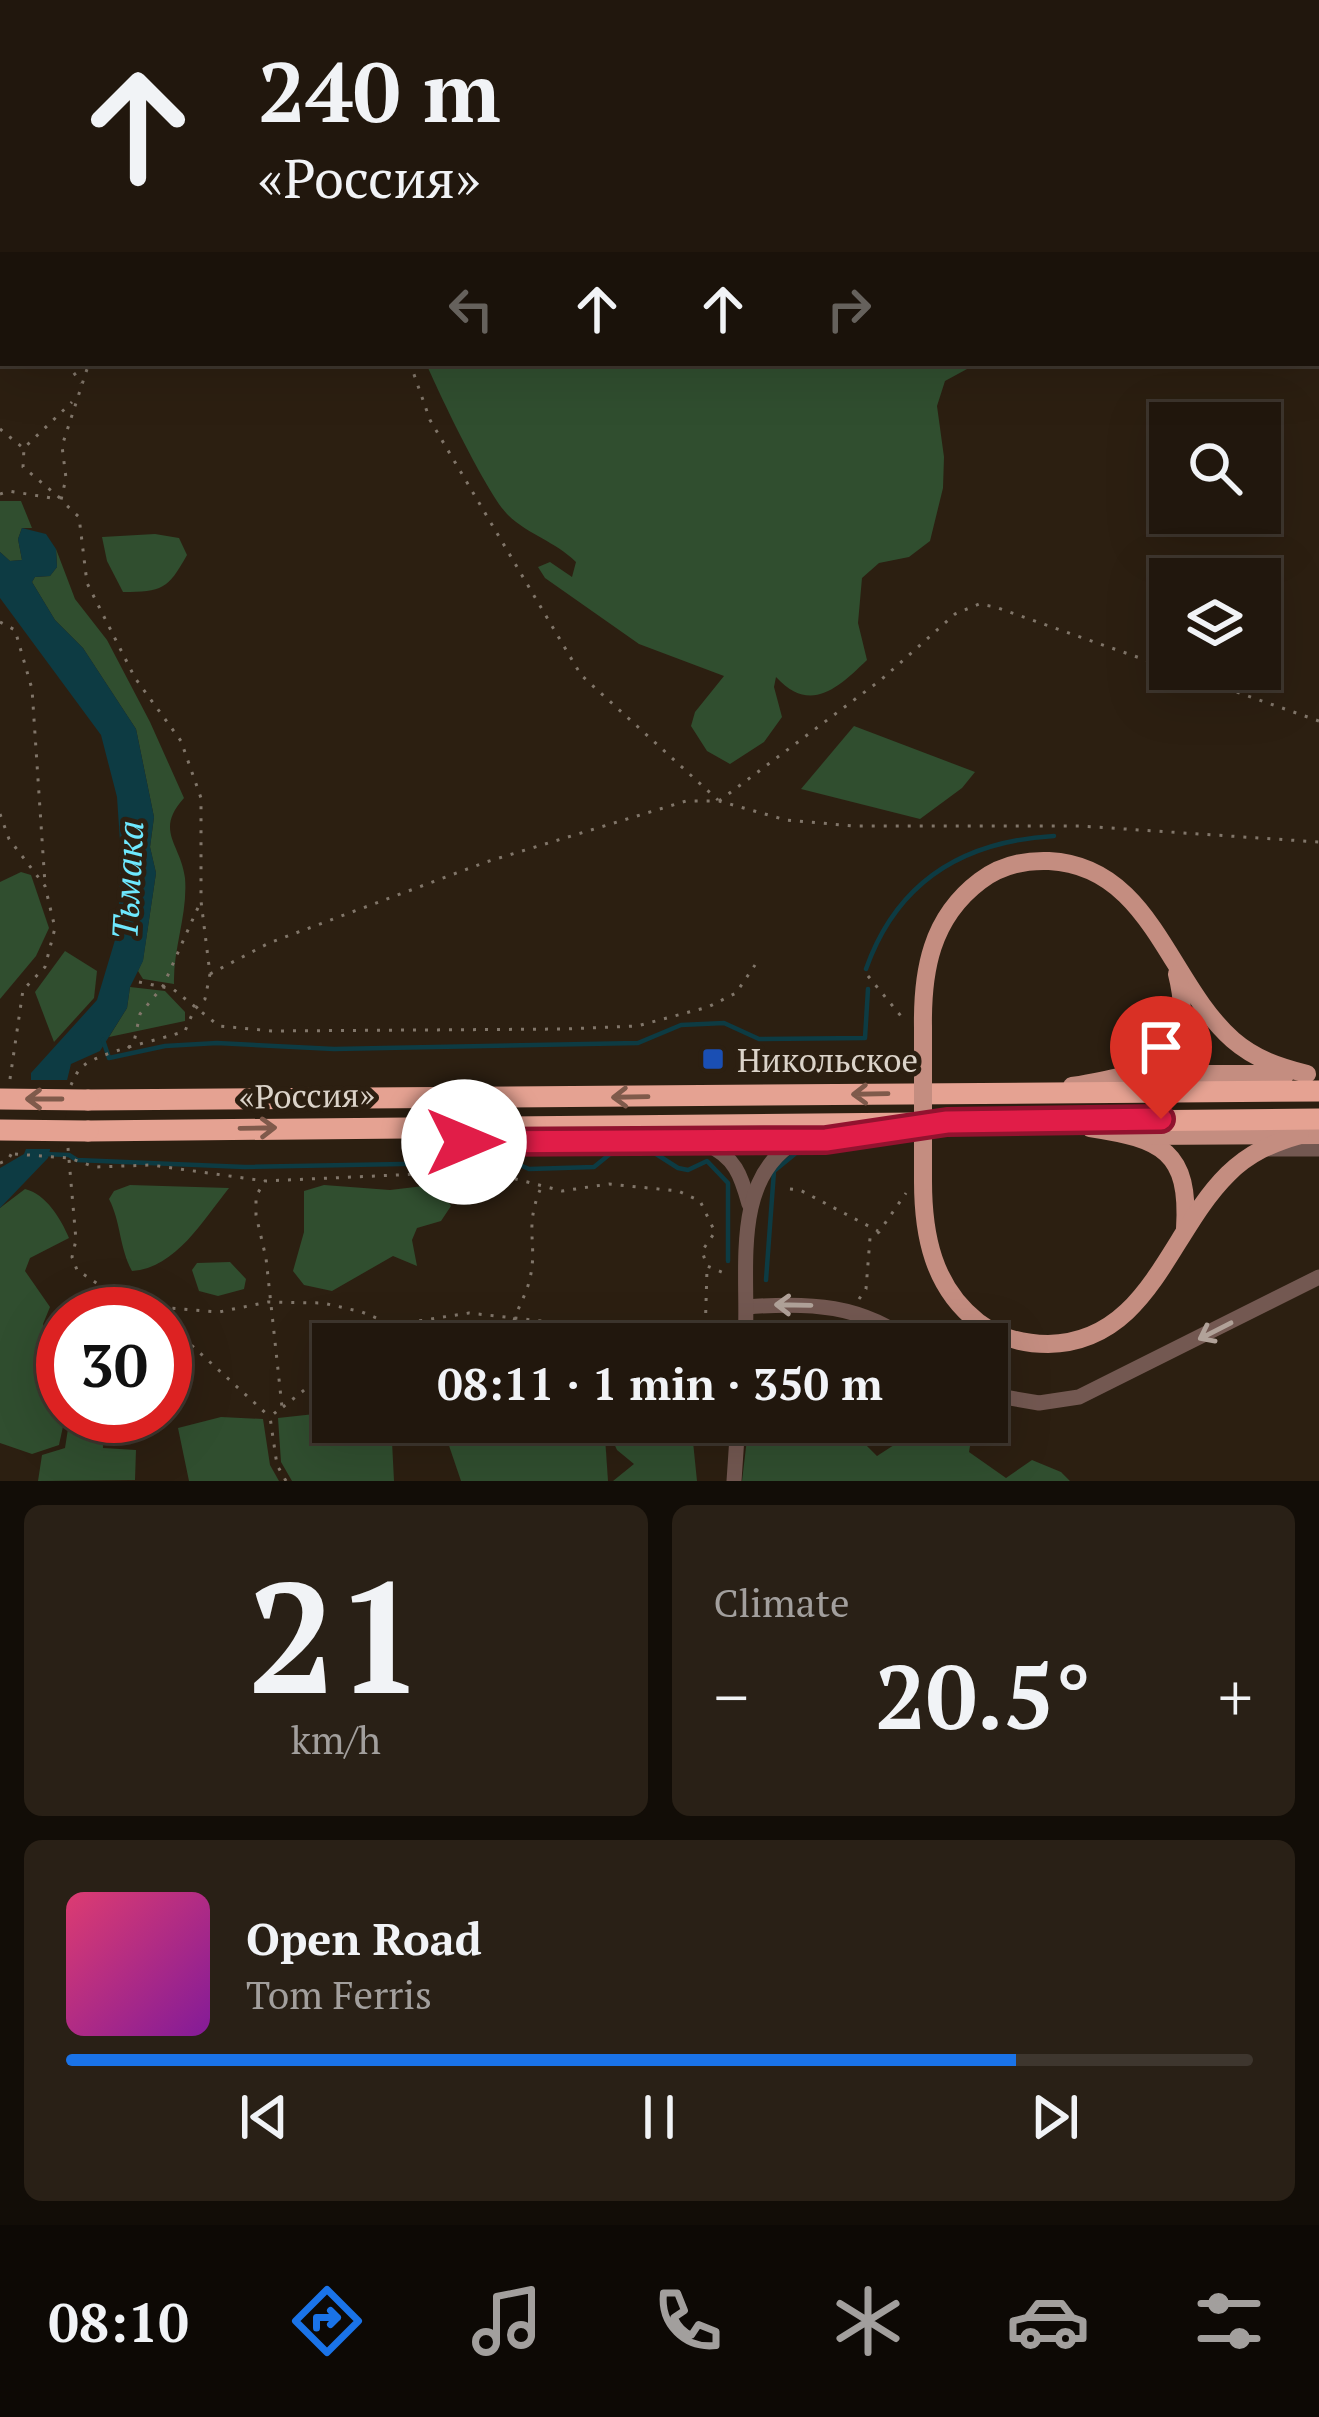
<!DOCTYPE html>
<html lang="en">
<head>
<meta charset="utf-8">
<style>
  body { margin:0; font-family:"PT Serif",serif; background:#292016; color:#f1f3f6; height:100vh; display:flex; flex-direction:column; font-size:45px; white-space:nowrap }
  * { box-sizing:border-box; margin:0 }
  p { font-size:39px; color:#a29f9d }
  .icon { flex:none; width:66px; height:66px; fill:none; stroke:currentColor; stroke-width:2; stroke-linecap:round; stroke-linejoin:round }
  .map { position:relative; height:1481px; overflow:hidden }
  .drawer { display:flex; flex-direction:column; gap:24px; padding:24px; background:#120d07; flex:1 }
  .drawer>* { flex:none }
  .banner { position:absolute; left:0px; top:0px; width:1320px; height:366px; box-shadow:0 12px 48px #0002,0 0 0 3px #3e362e; background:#21170d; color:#f1f3f6; overflow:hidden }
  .controls { position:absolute; left:1149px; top:402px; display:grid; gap:24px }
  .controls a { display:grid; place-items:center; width:132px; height:132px; border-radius:0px; background:#21170d; box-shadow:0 12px 48px #0002,0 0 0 3px #3e362e; font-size:60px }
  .speed { position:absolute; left:36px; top:1287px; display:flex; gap:24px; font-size:60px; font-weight:700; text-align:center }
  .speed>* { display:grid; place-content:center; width:156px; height:156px; border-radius:50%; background:#21170d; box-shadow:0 12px 48px #0002,0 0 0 3px #3e362e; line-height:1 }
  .speed .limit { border:18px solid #d22; background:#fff; color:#111 }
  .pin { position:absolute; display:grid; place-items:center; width:102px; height:102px; color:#fff; margin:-123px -51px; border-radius:50% 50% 50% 0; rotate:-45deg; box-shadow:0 0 12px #0007 }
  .pin .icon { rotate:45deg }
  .me { position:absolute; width:132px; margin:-66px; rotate:90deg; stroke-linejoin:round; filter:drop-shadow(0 0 9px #0008) }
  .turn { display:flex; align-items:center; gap:42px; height:252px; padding:0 60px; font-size:54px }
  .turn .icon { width:156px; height:156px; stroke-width:2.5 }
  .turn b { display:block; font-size:84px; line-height:102px }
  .lanes { display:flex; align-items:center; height:114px; padding:0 60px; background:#0003; justify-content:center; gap:60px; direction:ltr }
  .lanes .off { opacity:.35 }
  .big { font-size:90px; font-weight:800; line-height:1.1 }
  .drawer .card { flex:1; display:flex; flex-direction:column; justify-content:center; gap:18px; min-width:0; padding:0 42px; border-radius:18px; background:#292016 }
  .drawer .dial { align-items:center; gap:0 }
  .dial b { font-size:156px; line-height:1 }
  .song { display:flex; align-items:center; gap:36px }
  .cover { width:144px; height:144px; border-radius:18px; background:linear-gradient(135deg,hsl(340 70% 55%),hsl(290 70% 35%)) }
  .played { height:12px; border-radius:6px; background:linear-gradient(90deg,#1a73e8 80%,#3e362e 80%) }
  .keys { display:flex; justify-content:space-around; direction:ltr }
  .heat { display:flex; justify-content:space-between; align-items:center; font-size:66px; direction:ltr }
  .drawer .tiles { flex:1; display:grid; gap:24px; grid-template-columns:1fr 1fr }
  .card:last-child { grid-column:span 2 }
  .trip { position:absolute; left:312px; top:1323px; width:696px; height:120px; border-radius:0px; background:#21170d; box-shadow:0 12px 48px #0002,0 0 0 3px #3e362e; font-weight:800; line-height:120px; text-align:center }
  .tab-bar { display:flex; height:192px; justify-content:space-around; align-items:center; background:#0d0905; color:#a29f9d }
  .tab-bar .icon { width:84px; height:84px }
  .tab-bar .on { color:#1a73e8 }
  .tab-bar b { font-size:54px; color:#f1f3f6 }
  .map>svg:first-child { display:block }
  .green { fill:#304e2f }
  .water { fill:#0d3b43 }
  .pier { fill:#2c1f11 }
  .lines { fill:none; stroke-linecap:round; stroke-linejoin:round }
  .stream { stroke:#0d3b43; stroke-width:4.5 }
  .path { stroke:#81766a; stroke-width:3; stroke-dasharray:3 9; stroke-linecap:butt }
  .minor { stroke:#735851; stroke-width:15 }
  .major { stroke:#c48d80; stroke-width:18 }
  .highway { stroke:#e5a292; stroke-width:21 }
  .major-bridge { stroke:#c48d80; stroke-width:18 }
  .highway-bridge { stroke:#e5a292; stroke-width:21 }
  .oneway { stroke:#7f5a4b }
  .oneway2 { stroke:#b1a299 }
  .route-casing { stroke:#92132f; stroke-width:30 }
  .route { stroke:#e11d48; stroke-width:21 }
  .transit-dot { fill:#1a4fb4; stroke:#2c1f11; stroke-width:4.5 }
  .labels { text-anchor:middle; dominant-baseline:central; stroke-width:10; stroke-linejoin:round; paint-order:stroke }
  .poi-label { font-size:33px; fill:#dbd3c9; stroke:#2c1f11; text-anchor:start }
  .street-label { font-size:33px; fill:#dbd3c9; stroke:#2c1f11 }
  .water-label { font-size:36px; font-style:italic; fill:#6ee8fe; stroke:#2c1f11 }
</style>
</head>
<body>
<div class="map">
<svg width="1319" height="1481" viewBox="0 0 1319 1481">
  <rect width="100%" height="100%" fill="#2c1f11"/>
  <g class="green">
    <path d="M426 363H978L945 381 937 406 944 457 943 488 930 541 909 557 879 563 862 578 858 623 867 660C837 689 810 714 776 677L774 687 782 717 764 742 730 764 707 751 691 726 695 712 724 676 639 644 545 578 538 567 550 562 572 577 576 562C555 541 528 535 507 514 487 493 439 394 426 363Z"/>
    <polygon points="0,501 21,501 32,528 22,528 18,539 22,560 10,561 0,552"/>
    <path d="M155 534 179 538 187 555C168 589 162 592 123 592L107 561 102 537Z"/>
    <path d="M56 549 75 599 107 640 150 722 184 798C154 831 181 844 185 878 188 914 173 948 174 984L143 979 138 971 143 960 156 873 150 847 154 817 136 729 83 648 55 620 32 582 35 577 50 576 57 567Z"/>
    <polygon points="854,726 975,772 962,788 920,819 801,789"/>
    <polygon points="21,872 31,875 49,928 36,956 0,999 0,882"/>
    <polygon points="65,951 97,971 94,998 54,1042 35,992"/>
    <polygon points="130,987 165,991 185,1012 185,1021 109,1037 127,1008"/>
    <path d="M130 1185 229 1188C203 1220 176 1268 132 1271 119 1247 121 1222 109 1199L114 1191Z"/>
    <polygon points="324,1185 390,1190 432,1185 445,1195 451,1206 441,1221 417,1228 412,1240 417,1266 393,1256 332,1291 304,1285 293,1271 304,1232 304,1191"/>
    <path d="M25 1189C46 1194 61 1219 69 1238L30 1258 25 1271 50 1307 43 1324 54 1359 55 1393C70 1408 63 1425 59 1445L32 1454 0 1443V1208Z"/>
    <polygon points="230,1262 246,1279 244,1289 218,1296 199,1291 192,1270 197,1263"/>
    <polygon points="440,1324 683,1344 439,1344"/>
    <polygon points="333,1412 333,1422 391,1422 394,1481 292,1481 281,1462 278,1418"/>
    <polygon points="70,1416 104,1419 103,1448 136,1450 135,1480 38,1481 42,1455 65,1448"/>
    <polygon points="221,1417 263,1419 270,1465 279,1481 189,1481 178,1428"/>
    <polygon points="441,1422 604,1422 608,1481 461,1481"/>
    <polygon points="629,1422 691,1422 697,1481 613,1481 634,1464 617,1450 606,1426"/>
    <polygon points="749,1422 809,1422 813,1426 842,1423 862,1427 862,1441 877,1456 894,1445 897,1422 957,1422 972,1434 969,1452 1006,1478 1032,1460 1061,1472 1070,1481 742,1481"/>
  </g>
  <polygon class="water" points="22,528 46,534 56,549 57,567 50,576 35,577 32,582 55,620 83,648 136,729 154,817 150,847 156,873 143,961 130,987 127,1008 100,1051 71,1064 48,1158 0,1208 0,1168 24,1154 31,1136 31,1073 97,1000 118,930 121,856 117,797 101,735 0,598 0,552 10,561 22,560 18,539"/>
  <polygon class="pier" points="25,1080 74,1080 58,1149 19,1149 25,1135"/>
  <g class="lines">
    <g class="stream">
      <path d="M866 969C897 881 964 841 1054 836"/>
      <polyline points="103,1040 109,1058 165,1046 217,1043 334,1049 638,1043 681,1025 724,1023 759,1039 865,1038 868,989"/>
      <polyline points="44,1154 69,1155 77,1160 245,1167 513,1162 529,1169 594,1167 610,1154 653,1152 678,1168 688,1170 707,1161 728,1183 728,1261"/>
      <polyline points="766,1280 774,1171 796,1153 822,1152"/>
    </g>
    <g class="path">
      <polyline points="309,0 309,3"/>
      <polyline points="480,0 480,3"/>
      <polyline points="0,136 3,135"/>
      <polyline points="0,315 3,315"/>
      <polyline points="67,363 81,383"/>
      <polyline points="410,363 430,420 581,675 718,800"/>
      <polyline points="0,429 22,447"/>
      <polyline points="0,494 9,491 57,499"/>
      <polyline points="60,498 23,467 24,448 72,402"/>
      <polyline points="0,622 15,630 32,689 45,884"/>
      <polyline points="719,801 882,679 955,614 979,604 995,607 1319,721"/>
      <polyline points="0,814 9,839 45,886 55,928 45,967 23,990 10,1079"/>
      <polyline points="210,974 269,943 486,862 686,801 719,801 786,820 854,826 1080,826 1319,842"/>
      <polyline points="868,976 905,1021"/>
      <polyline points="139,982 173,989 219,1026 272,1031 566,1029 637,1026 708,1007 736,993 755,965"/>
      <polyline points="128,1048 134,1042 140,1014 163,986 200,903"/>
      <path d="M71 1085C73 1081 77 1071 81 1068 96 1052 161 1040 185 1031L194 1010 205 999 210 974 201 901V798L181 741 135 678 87 583 79 517 61 500 66 478 62 446 89 363"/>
      <polyline points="68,1148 76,1240 72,1257 77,1270 101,1286 155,1307 219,1312 268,1302 323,1303 362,1312 393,1325 469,1313 732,1342"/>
      <polyline points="15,1154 69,1158 95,1167 151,1165 265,1181"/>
      <polyline points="0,1163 8,1160 14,1149"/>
      <polyline points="790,1189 800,1190 878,1231"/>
      <polyline points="859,1299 866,1289 870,1238 879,1232 906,1193"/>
      <polyline points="147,1305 157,1314"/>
      <polyline points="165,1321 270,1417"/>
      <polyline points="705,1337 707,1269"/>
      <polyline points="361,1344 392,1326"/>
      <path d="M512 1344C508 1319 525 1302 530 1278 538 1244 524 1229 540 1190"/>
      <polyline points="283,1407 333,1367"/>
      <polyline points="286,1481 277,1465 270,1417 282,1407 266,1258 256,1215 256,1196 265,1181 485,1171 562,1191 609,1184 678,1191 700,1201 715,1232 702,1251 707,1266 729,1275"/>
    </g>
    <g class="minor">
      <polyline points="412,1136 463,1142 826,1140 884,1131"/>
      <path d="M706 1144C735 1157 741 1175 749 1204"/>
      <polyline points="1269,1149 1319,1149"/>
      <path d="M747 1307C808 1302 863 1304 913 1344"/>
      <path d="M745 1344C750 1278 729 1181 795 1142"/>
      <polyline points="987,1394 1039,1403 1079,1397 1319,1277"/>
      <polyline points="734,1481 738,1422"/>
    </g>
    <g class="major">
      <path d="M923 1028C922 971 931 918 980 881 1000 866 1024 860 1049 861 1151 866 1168 983 1233 1040 1255 1059 1279 1067 1307 1074"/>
      <polyline points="1140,1074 1286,1074"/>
      <path d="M1072 1086C1145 1074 1199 1062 1177 974"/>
      <path d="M1090 1128C1162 1139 1190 1151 1185 1229"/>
      <polyline points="1140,1136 1319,1135"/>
      <path d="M923 1181C923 1235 933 1287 978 1322 998 1337 1023 1344 1048 1344 1149 1342 1168 1233 1228 1174 1249 1153 1272 1143 1300 1135"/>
    </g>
    <g class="highway">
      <polyline points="88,1100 1319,1091"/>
      <polyline points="88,1131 1319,1119"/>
    </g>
    <polyline class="major-bridge" points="923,1181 923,1028"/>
    <g class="highway-bridge">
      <polyline points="0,1099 88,1100"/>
      <polyline points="0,1130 88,1131"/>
    </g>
  </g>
  <defs><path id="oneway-shaft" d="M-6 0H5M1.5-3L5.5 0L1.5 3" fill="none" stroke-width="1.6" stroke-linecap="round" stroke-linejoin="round" transform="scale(3)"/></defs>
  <g class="oneway">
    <use href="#oneway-shaft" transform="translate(870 1094) rotate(179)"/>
    <use href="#oneway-shaft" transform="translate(630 1097) rotate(179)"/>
    <use href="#oneway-shaft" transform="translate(44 1099) rotate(-180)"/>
    <use href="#oneway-shaft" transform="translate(258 1128) rotate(-1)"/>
  </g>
  <g class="oneway2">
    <use href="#oneway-shaft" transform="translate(793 1305) rotate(-179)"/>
    <use href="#oneway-shaft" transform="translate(1215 1331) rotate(153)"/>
  </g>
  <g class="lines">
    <defs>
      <polyline id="route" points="464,1142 826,1140 947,1122 1161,1119"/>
    </defs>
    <use href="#route" class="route-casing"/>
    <use href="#route" class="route"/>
  </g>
  <rect class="transit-dot" x="701" y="1047" width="24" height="24" rx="6"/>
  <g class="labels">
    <g class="poi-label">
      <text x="737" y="1059">Никольское</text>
    </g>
    <g class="street-label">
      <text transform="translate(307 1095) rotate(-1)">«Россия»</text>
    </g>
    <g class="water-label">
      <text transform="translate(127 880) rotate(-87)">Тьмака</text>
    </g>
  </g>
</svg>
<div class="controls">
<a><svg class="icon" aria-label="search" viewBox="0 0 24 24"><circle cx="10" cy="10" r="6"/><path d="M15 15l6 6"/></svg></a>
<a><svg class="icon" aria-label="layers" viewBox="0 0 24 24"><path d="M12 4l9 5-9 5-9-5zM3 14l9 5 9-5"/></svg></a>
</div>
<div class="speed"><div class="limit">30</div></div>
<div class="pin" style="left:1161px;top:1119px;background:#d93025"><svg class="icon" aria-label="arrive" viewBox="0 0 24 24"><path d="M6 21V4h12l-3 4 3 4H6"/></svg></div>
<svg class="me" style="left:464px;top:1142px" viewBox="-20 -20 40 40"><circle r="19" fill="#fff"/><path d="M0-13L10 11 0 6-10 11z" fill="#e11d48"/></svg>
<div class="trip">08:11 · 1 min · 350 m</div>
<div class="banner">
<div class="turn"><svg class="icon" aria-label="ahead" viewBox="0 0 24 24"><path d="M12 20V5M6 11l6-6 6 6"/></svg><div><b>240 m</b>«Россия»</div></div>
<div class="lanes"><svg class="icon off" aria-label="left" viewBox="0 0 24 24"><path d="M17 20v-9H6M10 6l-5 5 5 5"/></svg><svg class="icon" aria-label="ahead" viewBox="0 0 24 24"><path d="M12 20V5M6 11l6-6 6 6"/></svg><svg class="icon" aria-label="ahead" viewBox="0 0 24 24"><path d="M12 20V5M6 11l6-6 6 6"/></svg><svg class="icon off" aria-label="right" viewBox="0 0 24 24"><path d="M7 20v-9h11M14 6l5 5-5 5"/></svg></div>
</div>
</div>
<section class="drawer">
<div class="tiles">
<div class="card dial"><b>21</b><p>km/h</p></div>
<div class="card"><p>Climate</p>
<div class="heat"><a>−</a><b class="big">20.5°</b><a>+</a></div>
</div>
<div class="card">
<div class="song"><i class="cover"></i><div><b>Open Road</b><p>Tom Ferris</p></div></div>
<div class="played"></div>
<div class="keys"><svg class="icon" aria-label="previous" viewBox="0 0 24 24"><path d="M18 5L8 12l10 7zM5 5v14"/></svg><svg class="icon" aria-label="pause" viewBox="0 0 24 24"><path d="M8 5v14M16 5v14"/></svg><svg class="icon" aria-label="next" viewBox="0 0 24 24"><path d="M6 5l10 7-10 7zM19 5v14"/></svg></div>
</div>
</div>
</section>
<nav class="tab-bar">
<b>08:10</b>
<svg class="icon on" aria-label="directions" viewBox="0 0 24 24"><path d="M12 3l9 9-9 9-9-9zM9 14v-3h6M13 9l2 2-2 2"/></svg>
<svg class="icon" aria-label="music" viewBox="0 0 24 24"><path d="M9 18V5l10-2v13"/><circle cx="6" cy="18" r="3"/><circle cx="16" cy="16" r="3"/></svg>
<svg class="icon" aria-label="phone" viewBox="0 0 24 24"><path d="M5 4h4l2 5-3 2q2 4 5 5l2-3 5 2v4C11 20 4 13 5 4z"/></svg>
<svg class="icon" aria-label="climate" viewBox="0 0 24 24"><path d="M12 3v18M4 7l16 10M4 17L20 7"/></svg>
<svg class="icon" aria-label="car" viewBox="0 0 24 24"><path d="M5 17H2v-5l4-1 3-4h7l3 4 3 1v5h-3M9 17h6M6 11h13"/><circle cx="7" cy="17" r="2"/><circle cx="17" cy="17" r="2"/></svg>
<svg class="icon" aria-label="filters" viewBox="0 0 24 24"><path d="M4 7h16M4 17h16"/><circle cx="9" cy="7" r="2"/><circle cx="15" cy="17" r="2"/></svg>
</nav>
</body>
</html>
